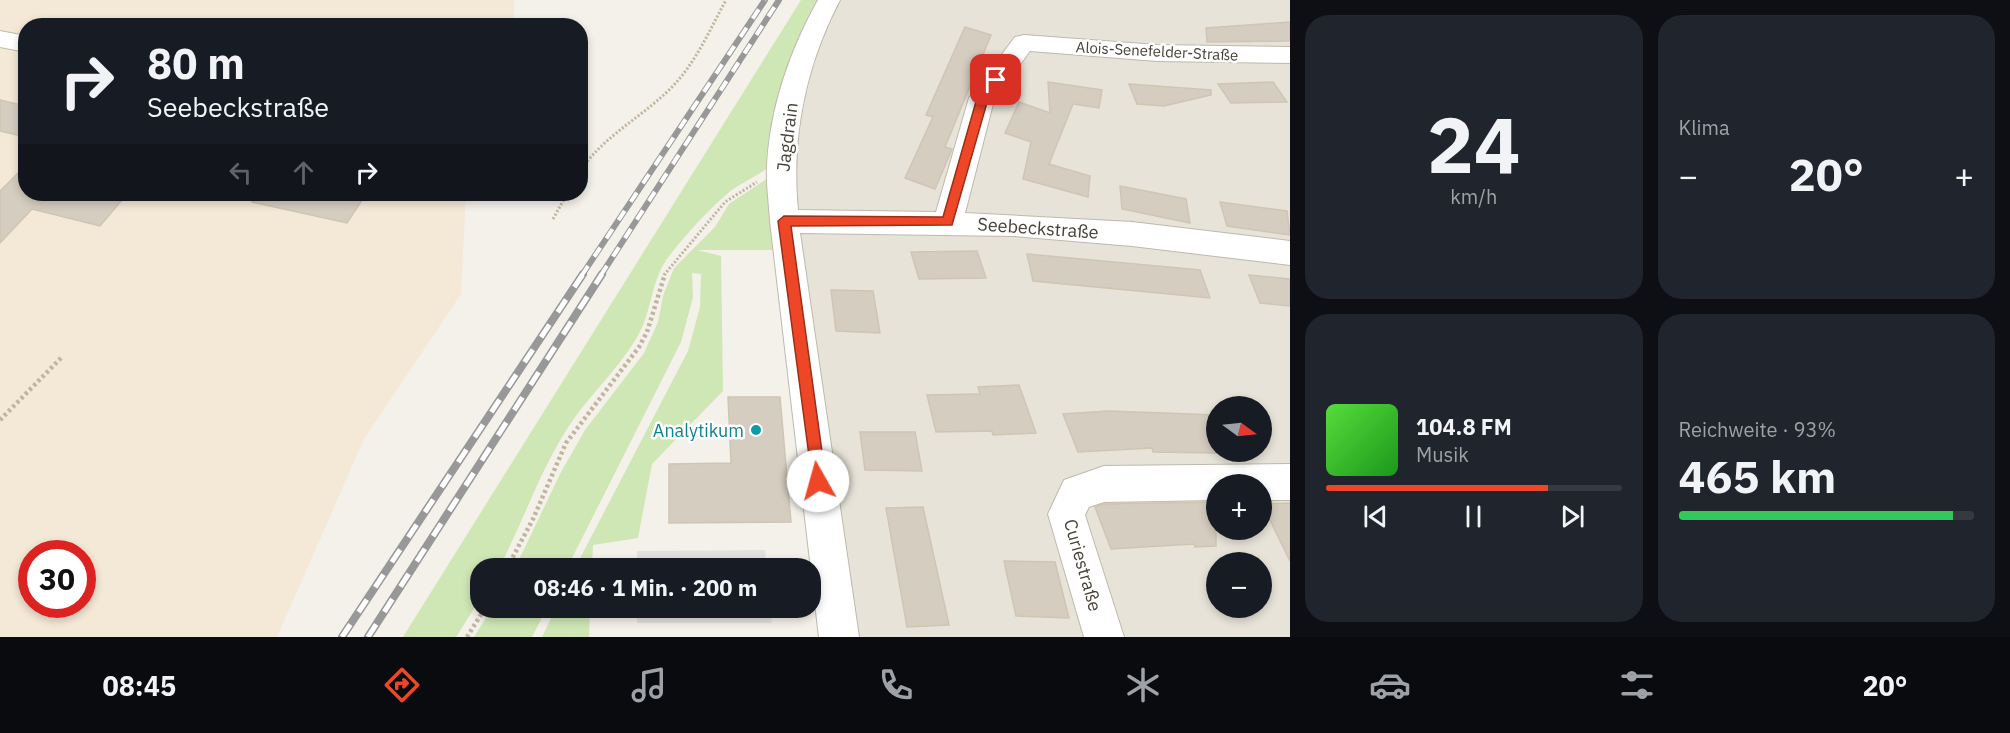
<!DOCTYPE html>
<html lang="de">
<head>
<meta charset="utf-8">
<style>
  body { margin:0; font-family:"IBM Plex Sans",sans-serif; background:#20242c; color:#f1f3f6; height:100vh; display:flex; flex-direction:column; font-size:22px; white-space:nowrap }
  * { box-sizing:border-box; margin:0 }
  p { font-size:20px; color:#9ea1a6 }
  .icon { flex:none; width:33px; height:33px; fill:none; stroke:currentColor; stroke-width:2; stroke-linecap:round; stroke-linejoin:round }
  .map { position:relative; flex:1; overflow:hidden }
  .drawer { display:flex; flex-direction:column; gap:15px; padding:15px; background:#0d0f14; width:720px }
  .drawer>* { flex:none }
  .hud { position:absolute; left:18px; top:18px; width:570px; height:183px; border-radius:24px; box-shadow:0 3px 9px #0003; background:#171b24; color:#f1f3f6; overflow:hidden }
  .needle { width:39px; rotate:105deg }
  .tools { position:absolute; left:1206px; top:396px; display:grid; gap:12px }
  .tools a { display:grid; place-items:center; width:66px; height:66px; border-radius:50%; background:#171b24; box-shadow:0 3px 9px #0003; font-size:30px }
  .speed { position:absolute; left:18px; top:540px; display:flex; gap:12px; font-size:30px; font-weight:700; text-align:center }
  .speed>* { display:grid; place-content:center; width:78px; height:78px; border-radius:50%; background:#171b24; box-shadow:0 3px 9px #0003; line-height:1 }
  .speed .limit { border:9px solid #d22; background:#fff; color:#111 }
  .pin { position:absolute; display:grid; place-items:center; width:51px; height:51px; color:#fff; margin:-26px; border-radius:12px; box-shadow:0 3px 9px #0006 }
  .me { position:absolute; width:66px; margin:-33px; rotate:353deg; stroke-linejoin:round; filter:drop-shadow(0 0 4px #0008) }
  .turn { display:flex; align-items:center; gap:21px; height:126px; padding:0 30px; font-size:27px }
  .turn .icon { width:78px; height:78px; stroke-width:2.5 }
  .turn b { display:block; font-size:42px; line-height:51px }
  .lanes { display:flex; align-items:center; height:57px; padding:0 30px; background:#0003; justify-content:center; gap:30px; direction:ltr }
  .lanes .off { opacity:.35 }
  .big { font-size:45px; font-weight:800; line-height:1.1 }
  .drawer .card { flex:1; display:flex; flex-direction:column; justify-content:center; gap:9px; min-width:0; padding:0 21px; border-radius:24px; background:#20242c }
  .drawer .dial { align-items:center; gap:0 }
  .dial b { font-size:78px; line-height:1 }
  .song { display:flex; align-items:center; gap:18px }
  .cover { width:72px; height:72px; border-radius:9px; background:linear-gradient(135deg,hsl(110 70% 55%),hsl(120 70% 35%)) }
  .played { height:6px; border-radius:3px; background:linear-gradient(90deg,#ee4727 75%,#363941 75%) }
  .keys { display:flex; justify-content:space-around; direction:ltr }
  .heat { display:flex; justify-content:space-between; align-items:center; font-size:33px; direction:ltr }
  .charge { height:9px; border-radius:4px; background:linear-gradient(90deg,#34c759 93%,#363941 0) }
  .drawer .tiles { flex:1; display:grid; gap:15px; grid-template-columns:repeat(2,1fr) }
  .trip { position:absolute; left:470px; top:558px; width:351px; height:60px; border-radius:24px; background:#171b24; box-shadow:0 3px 9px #0003; font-weight:800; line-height:60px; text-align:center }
  .tabs { display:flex; height:96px; justify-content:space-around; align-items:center; background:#090b0e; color:#9ea1a6 }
  .tabs .icon { width:42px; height:42px }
  .tabs .on { color:#ee4727 }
  .tabs b { font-size:27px; color:#f1f3f6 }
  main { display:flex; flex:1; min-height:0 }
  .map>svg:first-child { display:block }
  .residential { fill:#e7e3d8; fill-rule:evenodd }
  .commercial { fill:#f4e8d6; fill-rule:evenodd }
  .green { fill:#cfe6b5 }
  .parking { fill:#e3e1de }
  .building { fill:#d5cdc0; stroke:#cfc5b3; stroke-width:1.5 }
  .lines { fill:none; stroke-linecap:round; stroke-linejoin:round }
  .minor-casing { stroke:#bfb9ac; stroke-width:2 }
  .path-far1 { stroke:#c0b59f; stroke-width:3; stroke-dasharray:2 2; stroke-linecap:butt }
  .path { stroke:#c0b59f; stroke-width:4.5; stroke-dasharray:3 3; stroke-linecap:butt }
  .minor { fill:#fff; fill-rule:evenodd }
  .rail-far1-casing { stroke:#989898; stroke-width:6 }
  .rail-casing { stroke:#989898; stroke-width:8 }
  .rail-far1 { stroke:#fff; stroke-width:4; stroke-dasharray:11; stroke-linecap:butt }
  .rail { stroke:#fff; stroke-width:5; stroke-dasharray:15; stroke-linecap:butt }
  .route { fill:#ee4727; stroke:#9b2e19; stroke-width:1.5 }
  .culture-dot { fill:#0f9aa8; stroke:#fff; stroke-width:2 }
  .labels { text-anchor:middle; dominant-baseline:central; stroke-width:5; stroke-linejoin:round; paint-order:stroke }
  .far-street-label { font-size:15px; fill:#474238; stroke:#fff }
  .street-label { font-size:18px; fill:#474238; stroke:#fff }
  .culture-label { font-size:18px; fill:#0d838f; stroke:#fff; text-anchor:end }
</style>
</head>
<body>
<main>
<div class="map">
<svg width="1290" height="637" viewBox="0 0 1290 637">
  <rect width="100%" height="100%" fill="#f4f1ea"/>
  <path class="residential" d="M838 0H1290V637H843L797 196V134L802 87ZM1216 406H1262V452H1216ZM1216 484H1262V530H1216ZM1216 562H1262V608H1216Z"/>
  <path class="commercial" d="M0 0H514V25L26 26V194H466L461 294 364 439 277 637H0ZM32 554H82V604H32Z"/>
  <g class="green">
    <path d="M801 0H818C787 58 780 100 771 165 758 177 739 183 726 195 707 211 682 239 667 259 650 283 652 314 636 339 617 371 587 397 567 429 539 473 523 522 499 568H480V599L456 637H403Z"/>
    <polygon points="771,176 780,250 697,250 721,256 723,391 652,464 638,538 593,545 592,568 575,568 688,351 700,307 701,274 692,273 693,297 681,342 567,568 515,568 560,474 585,430 644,353 658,322 663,296 674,268 715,227 729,204"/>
    <polygon points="492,608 547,608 532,637 474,637"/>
    <polygon points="556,608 590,608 589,637 542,637"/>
  </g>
  <g class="parking">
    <polygon points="765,550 767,568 637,568 637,551"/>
    <polygon points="637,608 770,608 772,623 637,623"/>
  </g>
  <g class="building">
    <polygon points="1290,22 1290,41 1207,42 1206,28"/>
    <polygon points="965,27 991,35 945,147 952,149 935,189 905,178 933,117 926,115"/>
    <polygon points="1048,82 1102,90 1099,108 1073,104 1049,164 1090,176 1088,197 1023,179 1031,142 1005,133 1019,102 1050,113"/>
    <polygon points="1273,82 1287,102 1231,103 1218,84"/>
    <polygon points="1129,84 1211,90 1211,95 1164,106 1137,104"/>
    <polygon points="0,100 26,106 26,137 0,131"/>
    <polygon points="26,165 26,194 127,194 100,226 32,209 0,243 0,191"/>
    <polygon points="1120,186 1186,199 1190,223 1122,209"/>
    <polygon points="253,194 366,194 347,223 252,202"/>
    <polygon points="1220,202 1287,211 1290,235 1227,226"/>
    <polygon points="977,251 986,278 919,279 911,252"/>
    <polygon points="1027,254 1200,270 1210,298 1033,281"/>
    <polygon points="1249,275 1290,279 1290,306 1260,303"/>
    <polygon points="831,290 873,291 880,333 836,331"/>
    <polygon points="1019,385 1036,433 993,435 992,431 936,432 927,395 980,394 978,387"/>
    <polygon points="728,397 780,397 791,522 669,523 669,464 731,463"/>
    <polygon points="1109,411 1216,415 1216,453 1153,452 1152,448 1078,452 1063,414"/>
    <polygon points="860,432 915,432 922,471 865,470"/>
    <polygon points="1216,502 1216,546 1195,547 1194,544 1111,549 1095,507 1104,504"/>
    <polygon points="1290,503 1290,561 1262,504"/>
    <polygon points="923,507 949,625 907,627 886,508"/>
    <polygon points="1004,561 1055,562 1069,618 1016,616"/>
  </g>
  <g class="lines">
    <defs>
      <g id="minor">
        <path d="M818 0H840C806 65 791 137 798 210L936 212 969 98 1015 37 1024 35 1157 45 1290 47V63L1157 61 1030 51 994 100 965 213 1132 222 1290 241V265L1132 246 1014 236 800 233 859 637H819L770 221C769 203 766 184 767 166 770 108 790 50 818 0Z"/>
        <polygon points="0,31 26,36 26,52 0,47"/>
        <polygon points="1290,464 1290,500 1262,500 1262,484 1216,484 1216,500 1104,502 1089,507 1085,515 1124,637 1084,637 1048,514 1064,480 1104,466"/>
      </g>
    </defs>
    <use href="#minor" class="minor-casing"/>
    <g class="path-far1">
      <path d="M580 171C604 136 639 119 669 90 695 65 709 31 726 0"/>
      <polyline points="553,219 567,194"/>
      <polyline points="664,275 725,202 757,182"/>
    </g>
    <g class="path">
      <polyline points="0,420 62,357"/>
      <polyline points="507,568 533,519 566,443 639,347 647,332 665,274"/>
      <polyline points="467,637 485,608"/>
    </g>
    <use href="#minor" class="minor"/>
    <defs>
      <g id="rail-far1">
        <polyline points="582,275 765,0"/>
        <polyline points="601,275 779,0"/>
      </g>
      <g id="rail">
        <polyline points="342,637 583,274"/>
        <polyline points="368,637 602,274"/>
      </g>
    </defs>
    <use href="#rail-far1" class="rail-far1-casing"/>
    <use href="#rail" class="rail-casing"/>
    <use href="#rail-far1" class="rail-far1"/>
    <use href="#rail" class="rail"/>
  </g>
  <polygon class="route" points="996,76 1002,80 988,99 952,225 791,226 826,481 824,486 818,488 813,486 778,221 784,216 943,217 977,98 992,77"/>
  <circle class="culture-dot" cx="756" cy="430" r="6"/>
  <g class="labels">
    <g class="far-street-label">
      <text transform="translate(1157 51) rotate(3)">Alois-Senefelder-Straße</text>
    </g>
    <g class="street-label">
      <text transform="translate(787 137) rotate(-83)">Jagdrain</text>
      <text transform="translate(1038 228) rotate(4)">Seebeckstraße</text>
      <text transform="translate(1083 565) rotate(74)">Curiestraße</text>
    </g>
    <g class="culture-label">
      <text x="744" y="430">Analytikum</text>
    </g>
  </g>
</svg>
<div class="tools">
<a><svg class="needle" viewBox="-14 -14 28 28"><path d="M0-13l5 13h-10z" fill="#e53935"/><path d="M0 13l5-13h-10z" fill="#9ea1a6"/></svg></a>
<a>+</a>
<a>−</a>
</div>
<div class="speed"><div class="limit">30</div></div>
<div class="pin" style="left:996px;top:80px;background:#d93025"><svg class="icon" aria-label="arrive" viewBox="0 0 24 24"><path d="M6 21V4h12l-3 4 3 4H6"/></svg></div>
<svg class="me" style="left:818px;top:481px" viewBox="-20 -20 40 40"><circle r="19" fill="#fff"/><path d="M0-13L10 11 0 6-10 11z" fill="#ee4727"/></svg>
<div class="trip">08:46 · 1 Min. · 200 m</div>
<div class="hud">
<div class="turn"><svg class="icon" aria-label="right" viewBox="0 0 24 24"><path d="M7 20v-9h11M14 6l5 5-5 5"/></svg><div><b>80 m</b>Seebeckstraße</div></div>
<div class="lanes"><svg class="icon off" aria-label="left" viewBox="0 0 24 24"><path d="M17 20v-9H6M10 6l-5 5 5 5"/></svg><svg class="icon off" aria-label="ahead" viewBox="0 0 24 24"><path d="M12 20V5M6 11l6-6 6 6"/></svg><svg class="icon" aria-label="right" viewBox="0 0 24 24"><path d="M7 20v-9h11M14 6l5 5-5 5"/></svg></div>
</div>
</div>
<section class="drawer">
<div class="tiles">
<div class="card dial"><b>24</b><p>km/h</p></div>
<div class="card"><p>Klima</p>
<div class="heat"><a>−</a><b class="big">20°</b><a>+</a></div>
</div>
<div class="card">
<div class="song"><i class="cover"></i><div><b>104.8 FM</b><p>Musik</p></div></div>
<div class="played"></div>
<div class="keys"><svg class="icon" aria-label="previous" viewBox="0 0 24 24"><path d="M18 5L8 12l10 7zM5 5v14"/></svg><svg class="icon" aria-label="pause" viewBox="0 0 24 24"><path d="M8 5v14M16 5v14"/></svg><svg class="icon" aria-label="next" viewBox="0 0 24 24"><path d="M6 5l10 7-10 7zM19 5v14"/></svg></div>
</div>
<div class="card"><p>Reichweite · 93%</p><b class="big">465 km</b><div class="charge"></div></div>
</div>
</section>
</main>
<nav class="tabs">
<b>08:45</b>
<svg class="icon on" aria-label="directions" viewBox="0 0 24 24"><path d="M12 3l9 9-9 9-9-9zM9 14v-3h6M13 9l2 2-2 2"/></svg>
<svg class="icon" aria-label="music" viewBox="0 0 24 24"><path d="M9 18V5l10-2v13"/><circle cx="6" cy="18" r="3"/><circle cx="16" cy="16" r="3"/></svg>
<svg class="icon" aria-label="phone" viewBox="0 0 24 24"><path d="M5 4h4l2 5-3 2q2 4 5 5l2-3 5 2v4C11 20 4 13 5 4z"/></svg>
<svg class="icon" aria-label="climate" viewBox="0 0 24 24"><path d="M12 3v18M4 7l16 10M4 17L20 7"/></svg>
<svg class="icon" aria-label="car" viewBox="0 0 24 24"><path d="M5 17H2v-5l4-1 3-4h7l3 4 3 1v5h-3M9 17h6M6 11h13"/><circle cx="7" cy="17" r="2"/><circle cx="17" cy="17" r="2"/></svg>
<svg class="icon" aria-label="filters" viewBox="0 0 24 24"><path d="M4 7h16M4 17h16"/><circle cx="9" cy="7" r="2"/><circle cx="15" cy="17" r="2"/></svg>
<b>20°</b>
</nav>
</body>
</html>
